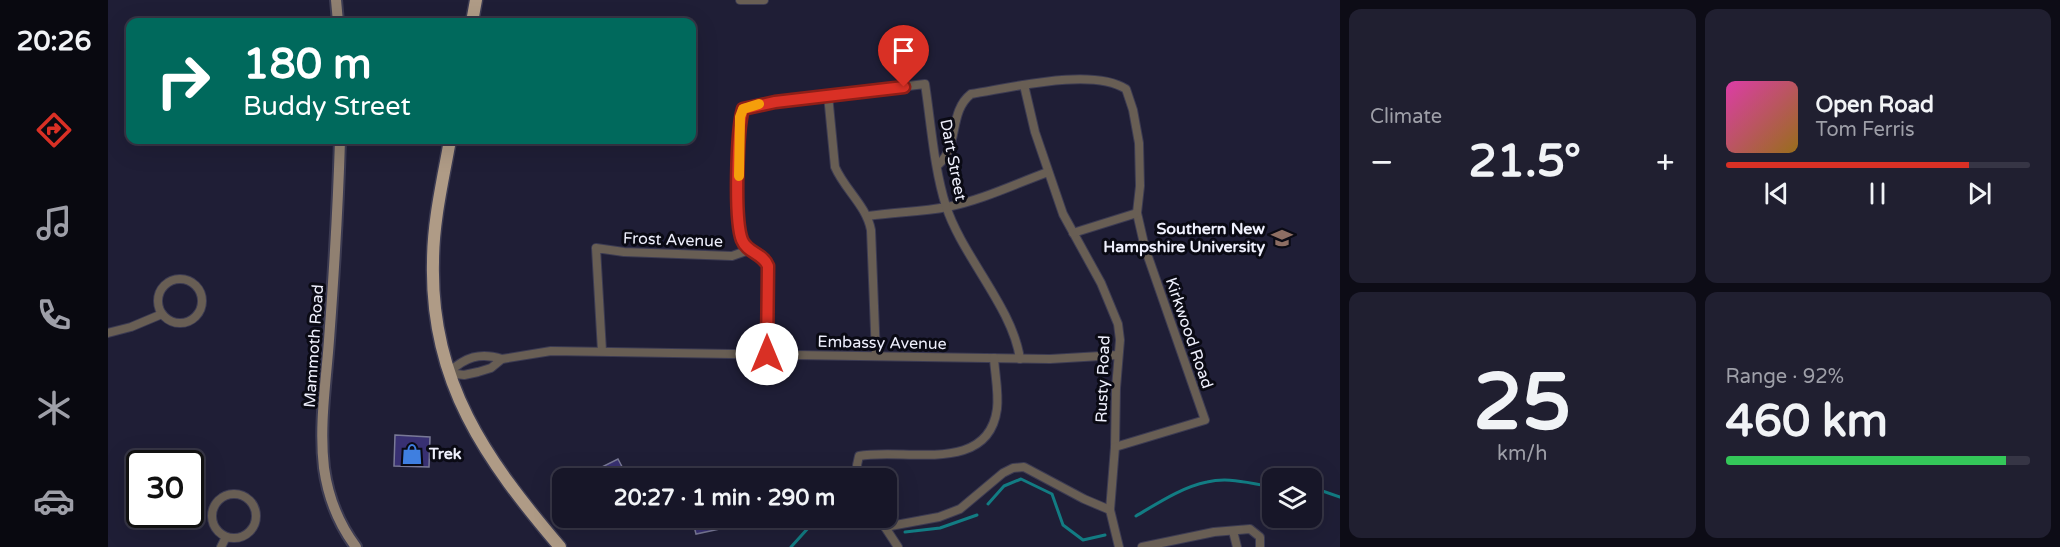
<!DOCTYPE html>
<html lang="en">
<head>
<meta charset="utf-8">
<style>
  body { margin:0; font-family:"Varela Round",sans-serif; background:#201f30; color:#f1f3f6; height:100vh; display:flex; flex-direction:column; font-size:22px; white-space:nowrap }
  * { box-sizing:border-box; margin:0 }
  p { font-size:20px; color:#9e9fa8 }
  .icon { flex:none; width:33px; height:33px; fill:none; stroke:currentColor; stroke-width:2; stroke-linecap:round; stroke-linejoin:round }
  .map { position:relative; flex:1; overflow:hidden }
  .panel { display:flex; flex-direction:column; gap:9px; padding:9px; background:#0d0c16; width:720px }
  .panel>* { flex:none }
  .top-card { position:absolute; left:18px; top:18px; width:570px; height:126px; border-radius:12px; box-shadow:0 6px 24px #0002,0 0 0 2px #363545; background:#00695c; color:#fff; overflow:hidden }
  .fabs { position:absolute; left:1154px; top:468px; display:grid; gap:12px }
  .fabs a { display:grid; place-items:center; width:60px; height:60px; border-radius:12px; background:#171628; box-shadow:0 6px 24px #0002,0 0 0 2px #363545; font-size:30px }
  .speed { position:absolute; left:18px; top:450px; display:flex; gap:12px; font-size:30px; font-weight:700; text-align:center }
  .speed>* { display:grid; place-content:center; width:78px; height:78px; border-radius:50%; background:#171628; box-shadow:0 6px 24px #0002,0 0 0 2px #363545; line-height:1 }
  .speed .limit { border:3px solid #111; border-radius:9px; background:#fff; color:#111 }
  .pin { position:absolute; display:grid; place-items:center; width:51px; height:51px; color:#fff; margin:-62px -26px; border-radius:50% 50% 50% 0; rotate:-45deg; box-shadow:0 0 6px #0007 }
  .pin .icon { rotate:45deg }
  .me { position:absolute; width:66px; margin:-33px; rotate:0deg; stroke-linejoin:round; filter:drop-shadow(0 0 4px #0008) }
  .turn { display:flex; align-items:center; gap:21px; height:126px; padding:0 18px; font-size:27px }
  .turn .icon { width:78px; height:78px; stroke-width:2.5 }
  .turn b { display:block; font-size:42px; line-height:51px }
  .big { font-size:45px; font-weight:700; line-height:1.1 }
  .panel .widget { flex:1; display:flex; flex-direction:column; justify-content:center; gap:9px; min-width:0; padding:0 21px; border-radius:12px; background:#201f30 }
  .panel .dial { align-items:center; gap:0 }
  .dial b { font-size:78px; line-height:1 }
  .song { display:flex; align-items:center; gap:18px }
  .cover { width:72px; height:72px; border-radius:9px; background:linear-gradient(135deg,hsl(320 70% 55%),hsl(40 70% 35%)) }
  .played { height:6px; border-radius:3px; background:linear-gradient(90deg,#d93025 80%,#363545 80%) }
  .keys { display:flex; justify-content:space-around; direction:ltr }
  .heat { display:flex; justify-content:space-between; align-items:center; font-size:33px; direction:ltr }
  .charge { height:9px; border-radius:4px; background:linear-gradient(90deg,#34c759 92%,#363545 0) }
  .panel .tiles { flex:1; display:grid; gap:9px; grid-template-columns:repeat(2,1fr) }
  .trip { position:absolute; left:444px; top:468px; width:345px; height:60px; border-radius:12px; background:#171628; box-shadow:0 6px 24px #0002,0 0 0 2px #363545; font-weight:700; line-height:60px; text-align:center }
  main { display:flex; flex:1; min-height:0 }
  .tab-bar { display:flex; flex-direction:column; width:108px; justify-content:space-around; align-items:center; background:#090910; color:#9e9fa8 }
  .tab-bar .icon { width:42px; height:42px }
  .tab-bar .selected { color:#d93025 }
  .tab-bar b { font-size:27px; color:#f1f3f6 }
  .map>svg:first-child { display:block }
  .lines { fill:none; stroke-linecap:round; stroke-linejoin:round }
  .stream { stroke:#127c83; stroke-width:3 }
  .building { fill:#383072; stroke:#797996; stroke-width:1.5 }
  .street-casing { stroke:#3c3b52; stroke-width:10 }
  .secondary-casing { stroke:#3c3b52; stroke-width:14 }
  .primary-casing { stroke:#3c3b52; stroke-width:15 }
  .street { stroke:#685e54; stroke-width:8 }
  .secondary { stroke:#908071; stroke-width:10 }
  .primary { stroke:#af9b86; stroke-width:12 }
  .route-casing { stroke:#8d1f18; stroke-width:15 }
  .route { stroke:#d93025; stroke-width:10 }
  .slow { stroke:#f59e0b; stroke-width:10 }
  .labels { text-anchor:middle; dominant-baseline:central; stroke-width:6; stroke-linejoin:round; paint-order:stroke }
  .street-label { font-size:16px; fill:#eff0fd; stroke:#0a0a14 }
  .poi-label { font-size:16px; font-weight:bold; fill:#eff0fd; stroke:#0a0a14; text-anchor:end }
</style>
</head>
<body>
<main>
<nav class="tab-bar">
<b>20:26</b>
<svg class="icon selected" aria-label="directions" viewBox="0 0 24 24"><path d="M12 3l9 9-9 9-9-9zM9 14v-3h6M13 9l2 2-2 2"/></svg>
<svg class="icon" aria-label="music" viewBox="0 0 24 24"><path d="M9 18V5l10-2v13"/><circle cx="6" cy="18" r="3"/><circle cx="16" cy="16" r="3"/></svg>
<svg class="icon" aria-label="phone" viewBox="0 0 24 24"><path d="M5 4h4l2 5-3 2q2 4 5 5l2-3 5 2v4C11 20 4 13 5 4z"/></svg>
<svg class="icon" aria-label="climate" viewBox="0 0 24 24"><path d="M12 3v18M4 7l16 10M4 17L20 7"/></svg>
<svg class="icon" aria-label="car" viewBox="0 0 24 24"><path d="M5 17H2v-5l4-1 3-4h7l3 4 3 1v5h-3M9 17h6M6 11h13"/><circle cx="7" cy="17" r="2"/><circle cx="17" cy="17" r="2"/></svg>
</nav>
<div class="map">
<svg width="1232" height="547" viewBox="0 0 1232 547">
  <rect width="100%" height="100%" fill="#1f1e36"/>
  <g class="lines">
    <g class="stream">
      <polyline points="1203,487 1232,497"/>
      <polyline points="880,504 896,486 913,479 944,494 955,525 975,540 997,535"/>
      <path d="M1028 516C1050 503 1074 487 1099 482 1120 477 1143 483 1164 487"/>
      <polyline points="797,532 832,528 869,515"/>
      <polyline points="683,547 702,526 766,527"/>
    </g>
  </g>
  <g class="building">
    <polygon points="287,435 322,437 321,467 286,466"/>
    <polygon points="510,459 520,478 462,478 480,469 482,473"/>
    <polygon points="542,518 578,518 578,521 544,528"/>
    <polygon points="584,518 612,518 614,525 611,526 612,529 588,534"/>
  </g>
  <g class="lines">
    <defs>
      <g id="street">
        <polyline points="632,0 656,0"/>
        <polyline points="916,85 927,132 955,214 993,283 1010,324 1012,340 1008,388 1007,447 1002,510 1011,547"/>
        <path d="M720 95 727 167C737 190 758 205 763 230L768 356"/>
        <path d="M830 165C852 146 840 112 863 94 902 88 984 67 1018 89L1025 110 1031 143 1032 186 1029 213 1037 248 1097 420 1007 447"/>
        <path d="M760 216C786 212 813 212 839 207 874 200 907 184 940 172"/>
        <polyline points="965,233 1029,213"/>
        <circle cx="72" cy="301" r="22"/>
        <polyline points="0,333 23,327 54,314"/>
        <polyline points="494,351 488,248 516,252 624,256 641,250"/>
        <path d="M659 354 660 266C655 254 639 253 634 240 626 220 629 130 635 109L648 104 817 84C823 123 826 169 838 206 854 256 905 308 912 359"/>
        <polyline points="340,373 356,375 370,372 383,368 394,359 443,351 942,359 1010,355"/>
        <path d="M340 373C357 357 372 352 394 359"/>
        <path d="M751 478 749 465 751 456C795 447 880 476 889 409 891 393 887 375 886 358"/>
        <circle cx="126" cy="516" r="22"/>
        <polyline points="771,518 790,547"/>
        <polyline points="777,527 831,517 852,509 895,473 905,468 916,467 976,499 1002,510"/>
        <polyline points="1125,531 1129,547"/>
        <polyline points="113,547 118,537"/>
        <polyline points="1034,547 1106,532 1142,529 1152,537 1152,547"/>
      </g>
      <g id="secondary">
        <polyline points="228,0 230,22"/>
        <path d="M232 140C230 207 226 273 221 340 218 382 211 426 216 468 220 497 230 523 248 547"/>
      </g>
      <g id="primary">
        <polyline points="364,22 368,0"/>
        <path d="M342 140C335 180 325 221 325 262 322 382 378 460 452 547"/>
      </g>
    </defs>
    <use href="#street" class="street-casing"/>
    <use href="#secondary" class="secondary-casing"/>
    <use href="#primary" class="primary-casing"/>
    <use href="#street" class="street"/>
    <use href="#secondary" class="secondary"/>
    <use href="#primary" class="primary"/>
  </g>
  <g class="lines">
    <defs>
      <path id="route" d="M659 354 660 266C655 253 639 253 634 240 626 220 629 130 635 109L667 102 796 87"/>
    </defs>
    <use href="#route" class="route-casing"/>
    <use href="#route" class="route"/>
    <polyline class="slow" points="631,176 632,117 635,109 651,104"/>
  </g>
  <defs>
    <symbol id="university-bare" viewBox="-9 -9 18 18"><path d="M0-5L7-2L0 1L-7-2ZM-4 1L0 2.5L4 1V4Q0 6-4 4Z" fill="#8d6e63" stroke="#0a0a14" stroke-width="2.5" paint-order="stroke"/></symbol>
    <symbol id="shop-bare" viewBox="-9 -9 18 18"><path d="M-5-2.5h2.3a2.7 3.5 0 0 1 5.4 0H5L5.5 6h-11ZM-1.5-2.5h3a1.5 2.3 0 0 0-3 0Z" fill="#3f7fe0" stroke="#0a0a14" stroke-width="2.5" paint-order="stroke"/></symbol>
  </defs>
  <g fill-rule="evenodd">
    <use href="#university-bare" x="1159" y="223" width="30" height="30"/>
    <use href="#shop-bare" x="289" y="439" width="30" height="30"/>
  </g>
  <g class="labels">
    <g class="street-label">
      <text transform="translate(845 160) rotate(79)">Dart Street</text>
      <text transform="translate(565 240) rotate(2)">Frost Avenue</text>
      <text transform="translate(1081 333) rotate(71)">Kirkwood Road</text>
      <text transform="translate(774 343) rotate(1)">Embassy Avenue</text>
      <text transform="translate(206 346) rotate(-86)">Mammoth Road</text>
      <text transform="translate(995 379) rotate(-88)">Rusty Road</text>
    </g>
    <g class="poi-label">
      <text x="1157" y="229">Southern New<tspan x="1157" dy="18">Hampshire University</tspan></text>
      <text x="321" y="454" text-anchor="start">Trek</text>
    </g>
  </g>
</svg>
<div class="fabs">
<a><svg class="icon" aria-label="layers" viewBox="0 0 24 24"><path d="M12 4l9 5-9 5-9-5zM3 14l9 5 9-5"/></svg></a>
</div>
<div class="speed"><div class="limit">30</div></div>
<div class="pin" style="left:796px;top:87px;background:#d93025"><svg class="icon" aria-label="arrive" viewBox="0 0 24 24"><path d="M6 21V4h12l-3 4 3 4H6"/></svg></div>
<svg class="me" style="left:659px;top:354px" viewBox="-20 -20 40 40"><circle r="19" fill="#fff"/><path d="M0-13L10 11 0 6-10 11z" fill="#d93025"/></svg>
<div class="trip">20:27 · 1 min · 290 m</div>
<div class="top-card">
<div class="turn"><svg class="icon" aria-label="right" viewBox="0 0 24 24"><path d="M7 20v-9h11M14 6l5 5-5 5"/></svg><div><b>180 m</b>Buddy Street</div></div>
</div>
</div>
<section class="panel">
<div class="tiles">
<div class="widget"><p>Climate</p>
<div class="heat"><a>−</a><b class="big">21.5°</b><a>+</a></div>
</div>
<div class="widget">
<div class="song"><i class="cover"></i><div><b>Open Road</b><p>Tom Ferris</p></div></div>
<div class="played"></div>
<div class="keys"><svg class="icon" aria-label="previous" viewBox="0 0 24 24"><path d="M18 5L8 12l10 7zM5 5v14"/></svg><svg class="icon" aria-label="pause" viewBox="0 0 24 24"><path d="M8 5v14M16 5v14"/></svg><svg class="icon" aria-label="next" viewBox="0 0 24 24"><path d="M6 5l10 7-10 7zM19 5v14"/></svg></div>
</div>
<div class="widget dial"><b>25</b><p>km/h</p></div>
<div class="widget"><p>Range · 92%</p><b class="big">460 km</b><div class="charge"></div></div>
</div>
</section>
</main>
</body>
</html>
